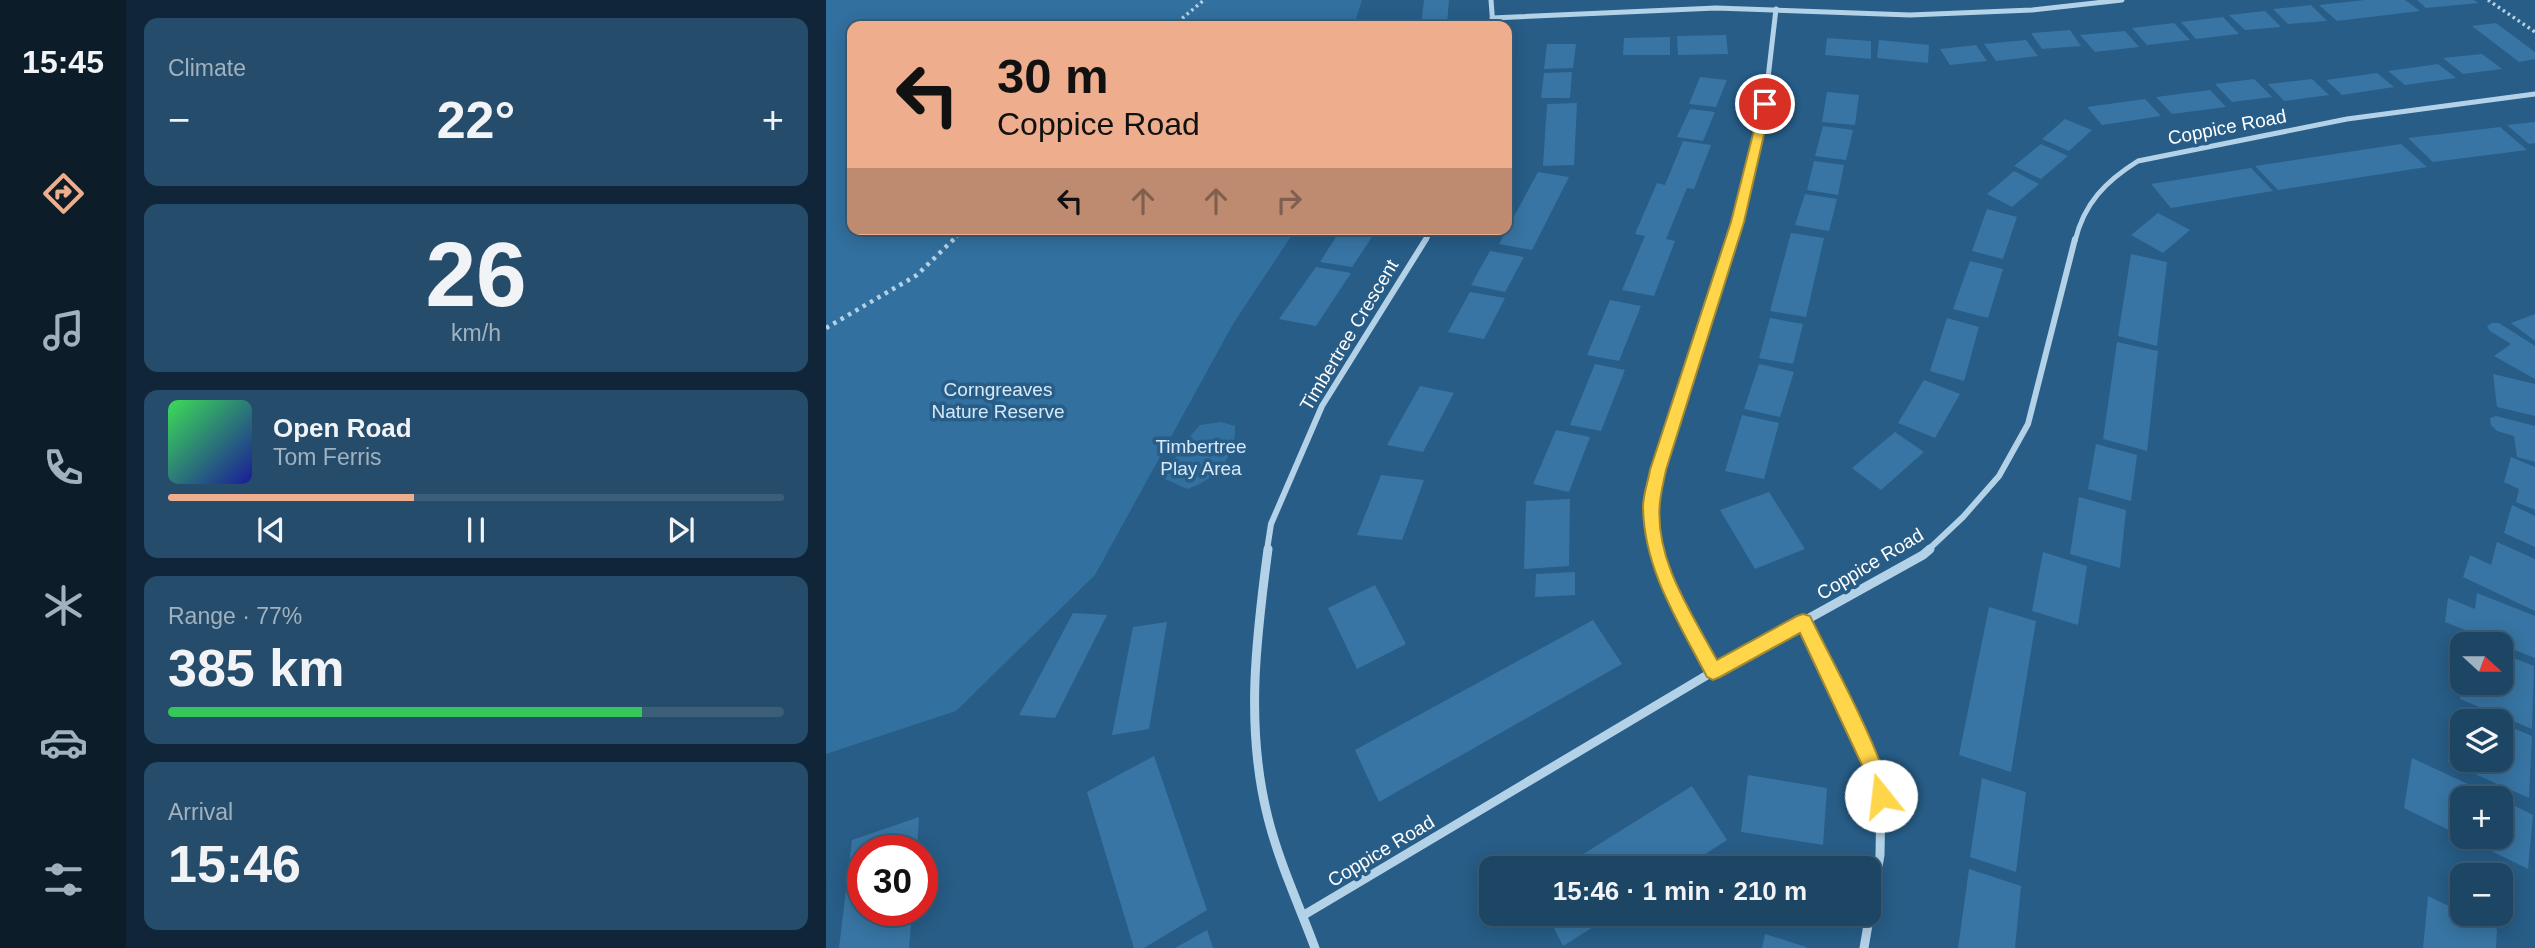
<!DOCTYPE html>
<html lang="en">
<head>
<meta charset="utf-8">
<style>
  body { margin:0; font-family:Helvetica,sans-serif; background:#254d6b; color:#f1f3f6; height:100vh; display:flex; flex-direction:column; font-size:26px; white-space:nowrap }
  * { box-sizing:border-box; margin:0 }
  p { font-size:23px; color:#a0b1bf }
  .icon { flex:none; width:38px; height:38px; fill:none; stroke:currentColor; stroke-width:2; stroke-linecap:round; stroke-linejoin:round }
  .map { position:relative; flex:1; overflow:hidden }
  .drawer { display:flex; flex-direction:column; gap:18px; padding:18px; background:#102638; width:700px }
  .drawer>* { flex:none }
  .banner { position:absolute; left:21px; top:21px; width:665px; height:214px; border-radius:14px; box-shadow:0 4px 18px #0003,0 0 0 2px #3b5e79; background:#eead8d; color:#111; overflow:hidden }
  .needle { width:46px; rotate:111deg }
  .fabs { position:absolute; left:1624px; top:632px; display:grid; gap:14px }
  .fabs a { display:grid; place-items:center; width:63px; height:63px; border-radius:14px; background:#1d4665; box-shadow:0 4px 18px #0003,0 0 0 2px #3b5e79; font-size:35px }
  .speed { position:absolute; left:21px; top:835px; display:flex; gap:14px; font-size:35px; font-weight:700; text-align:center }
  .speed>* { display:grid; place-content:center; width:91px; height:91px; border-radius:50%; background:#1d4665; box-shadow:0 4px 18px #0003,0 0 0 2px #3b5e79; line-height:1 }
  .speed .limit { border:10px solid #d22; background:#fff; color:#111 }
  .pin { position:absolute; display:grid; place-items:center; width:60px; height:60px; color:#fff; margin:-30px; border:4px solid #fff; border-radius:50%; box-shadow:0 2px 7px #0007 }
  .me { position:absolute; width:77px; margin:-38px; rotate:344deg; stroke-linejoin:round; filter:drop-shadow(0 0 5px #0008) }
  .turn { display:flex; align-items:center; gap:24px; height:147px; padding:0 35px; font-size:32px }
  .turn .icon { width:91px; height:91px; stroke-width:2.5 }
  .turn b { display:block; font-size:49px; line-height:60px }
  .lanes { display:flex; align-items:center; height:66px; padding:0 35px; background:#0003; justify-content:center; gap:35px; direction:ltr }
  .lanes .off { opacity:.35 }
  .big { font-size:52px; font-weight:700; line-height:1.1 }
  .drawer .card { flex:1; display:flex; flex-direction:column; justify-content:center; gap:10px; min-width:0; padding:0 24px; border-radius:14px; background:#254d6b }
  .drawer .dial { align-items:center; gap:0 }
  .dial b { font-size:91px; line-height:1 }
  .song { display:flex; align-items:center; gap:21px }
  .cover { width:84px; height:84px; border-radius:10px; background:linear-gradient(135deg,hsl(130 70% 55%),hsl(240 70% 35%)) }
  .played { height:7px; border-radius:4px; background:linear-gradient(90deg,#eead8d 40%,#3b5e79 40%) }
  .keys { display:flex; justify-content:space-around; direction:ltr }
  .heat { display:flex; justify-content:space-between; align-items:center; font-size:38px; direction:ltr }
  .charge { height:10px; border-radius:5px; background:linear-gradient(90deg,#34c759 77%,#3b5e79 0) }
  .trip { position:absolute; left:653px; top:856px; width:402px; height:70px; border-radius:14px; background:#1d4665; box-shadow:0 4px 18px #0003,0 0 0 2px #3b5e79; font-weight:700; line-height:70px; text-align:center }
  main { display:flex; flex:1; min-height:0 }
  .tabs { display:flex; flex-direction:column; width:126px; justify-content:space-around; align-items:center; background:#0c1c28; color:#a0b1bf }
  .tabs .icon { width:49px; height:49px }
  .tabs .on { color:#eead8d }
  .tabs b { font-size:32px; color:#f1f3f6 }
  .map>svg:first-child { display:block }
  .green { fill:#32709f }
  .building { fill:#3875a4 }
  .lines { fill:none; stroke-linecap:round; stroke-linejoin:round }
  .path-far1 { stroke:#b3d2e8; stroke-width:3.5; stroke-dasharray:2.5 3.5; stroke-linecap:butt }
  .path { stroke:#b3d2e8; stroke-width:4.5; stroke-dasharray:3.5 5; stroke-linecap:butt }
  .minor-far2 { stroke:#b3d2e8; stroke-width:5 }
  .minor-far1 { stroke:#b3d2e8; stroke-width:6 }
  .minor { stroke:#b3d2e8; stroke-width:9 }
  .route { fill:#ffd54a; stroke:#a68a30; stroke-width:2 }
  .labels { text-anchor:middle; dominant-baseline:central; stroke-width:7; stroke-linejoin:round; paint-order:stroke }
  .street-label { font-size:19px; fill:#fff; stroke:#275d87 }
  .park-label { font-size:19px; fill:#d7e9f7; stroke:#275d87 }
</style>
</head>
<body>
<main>
<nav class="tabs">
<b>15:45</b>
<svg class="icon on" aria-label="directions" viewBox="0 0 24 24"><path d="M12 3l9 9-9 9-9-9zM9 14v-3h6M13 9l2 2-2 2"/></svg>
<svg class="icon" aria-label="music" viewBox="0 0 24 24"><path d="M9 18V5l10-2v13"/><circle cx="6" cy="18" r="3"/><circle cx="16" cy="16" r="3"/></svg>
<svg class="icon" aria-label="phone" viewBox="0 0 24 24"><path d="M5 4h4l2 5-3 2q2 4 5 5l2-3 5 2v4C11 20 4 13 5 4z"/></svg>
<svg class="icon" aria-label="climate" viewBox="0 0 24 24"><path d="M12 3v18M4 7l16 10M4 17L20 7"/></svg>
<svg class="icon" aria-label="car" viewBox="0 0 24 24"><path d="M5 17H2v-5l4-1 3-4h7l3 4 3 1v5h-3M9 17h6M6 11h13"/><circle cx="7" cy="17" r="2"/><circle cx="17" cy="17" r="2"/></svg>
<svg class="icon" aria-label="filters" viewBox="0 0 24 24"><path d="M4 7h16M4 17h16"/><circle cx="9" cy="7" r="2"/><circle cx="15" cy="17" r="2"/></svg>
</nav>
<section class="drawer">
<div class="card"><p>Climate</p>
<div class="heat"><a>−</a><b class="big">22°</b><a>+</a></div>
</div>
<div class="card dial"><b>26</b><p>km/h</p></div>
<div class="card">
<div class="song"><i class="cover"></i><div><b>Open Road</b><p>Tom Ferris</p></div></div>
<div class="played"></div>
<div class="keys"><svg class="icon" aria-label="previous" viewBox="0 0 24 24"><path d="M18 5L8 12l10 7zM5 5v14"/></svg><svg class="icon" aria-label="pause" viewBox="0 0 24 24"><path d="M8 5v14M16 5v14"/></svg><svg class="icon" aria-label="next" viewBox="0 0 24 24"><path d="M6 5l10 7-10 7zM19 5v14"/></svg></div>
</div>
<div class="card"><p>Range · 77%</p><b class="big">385 km</b><div class="charge"></div></div>
<div class="card"><p>Arrival</p><b class="big">15:46</b></div>
</section>
<div class="map">
<svg width="1709" height="948" viewBox="0 0 1709 948">
  <rect width="100%" height="100%" fill="#275d87"/>
  <g class="green">
    <polygon points="0,0 536,0 528,26 26,26 26,229 470,229 407,324 269,575 130,711 0,754"/>
    <path d="M395 422 409 426C411 456 388 481 361 489L339 479 354 448 374 425Z"/>
  </g>
  <g class="building">
    <polygon points="598,0 623,0 621,24 595,25"/>
    <polygon points="1539,0 1579,0 1594,11 1511,21 1493,5"/>
    <polygon points="1591,0 1648,0 1652,3 1600,8"/>
    <polygon points="1485,5 1501,21 1462,24 1447,9"/>
    <polygon points="1439,11 1455,27 1419,30 1403,15"/>
    <polygon points="1397,17 1413,34 1370,39 1355,22"/>
    <polygon points="1348,23 1364,40 1321,45 1306,28"/>
    <polygon points="1670,23 1709,52 1709,59 1693,62 1646,26"/>
    <polygon points="1244,30 1255,46 1216,49 1205,33"/>
    <polygon points="1299,31 1313,47 1269,52 1254,35"/>
    <polygon points="900,35 902,54 852,55 851,36"/>
    <polygon points="844,37 844,55 797,55 798,38"/>
    <polygon points="1001,38 1045,41 1045,59 999,55"/>
    <polygon points="1053,40 1103,45 1102,63 1051,58"/>
    <polygon points="1200,40 1212,56 1170,61 1158,44"/>
    <polygon points="721,44 750,44 747,68 718,69"/>
    <polygon points="1150,45 1161,61 1124,65 1114,49"/>
    <polygon points="1656,54 1676,69 1637,74 1617,58"/>
    <polygon points="1612,64 1630,78 1579,85 1562,71"/>
    <polygon points="746,72 744,98 715,98 718,73"/>
    <polygon points="1551,73 1568,87 1516,95 1500,80"/>
    <polygon points="874,77 901,80 890,107 863,104"/>
    <polygon points="1428,79 1446,97 1406,102 1389,84"/>
    <polygon points="1486,79 1503,95 1458,101 1442,84"/>
    <polygon points="1384,90 1400,107 1346,114 1330,97"/>
    <polygon points="1001,92 1033,95 1029,125 996,122"/>
    <polygon points="1319,99 1335,116 1276,125 1261,107"/>
    <polygon points="751,103 748,165 717,166 721,104"/>
    <polygon points="864,109 889,112 877,141 851,137"/>
    <polygon points="1239,119 1266,130 1243,151 1216,139"/>
    <polygon points="1709,122 1709,143 1703,144 1681,125"/>
    <polygon points="997,126 1027,130 1020,160 989,156"/>
    <polygon points="1674,127 1701,150 1607,162 1582,138"/>
    <polygon points="857,141 885,145 868,189 861,188 840,239 849,241 828,296 796,290 819,236 809,234 831,183 839,185"/>
    <polygon points="1215,144 1242,156 1215,179 1188,166"/>
    <polygon points="1575,144 1601,167 1452,190 1429,166"/>
    <polygon points="988,161 1018,165 1012,195 981,190"/>
    <polygon points="1425,168 1447,191 1345,208 1325,184"/>
    <polygon points="1188,171 1213,184 1186,207 1161,194"/>
    <polygon points="712,172 743,177 706,250 673,244"/>
    <polygon points="979,194 1011,199 1003,231 969,225"/>
    <polygon points="1161,209 1191,217 1177,259 1146,251"/>
    <polygon points="1332,213 1364,230 1337,253 1305,235"/>
    <polygon points="515,229 550,231 526,267 494,262"/>
    <polygon points="965,233 998,238 980,317 944,311"/>
    <polygon points="664,251 698,257 679,292 645,285"/>
    <polygon points="1305,254 1341,262 1331,346 1292,336"/>
    <polygon points="1144,261 1177,269 1162,318 1127,309"/>
    <polygon points="490,267 525,273 490,326 453,319"/>
    <polygon points="644,292 679,298 658,339 622,332"/>
    <polygon points="784,300 815,306 793,361 761,355"/>
    <polygon points="1709,314 1709,341 1685,323"/>
    <polygon points="944,318 977,324 967,364 933,358"/>
    <polygon points="1121,318 1153,327 1138,381 1104,371"/>
    <polygon points="1666,323 1673,323 1709,346 1709,379 1668,356 1685,344 1664,331 1661,326"/>
    <polygon points="1291,342 1332,351 1321,451 1277,439"/>
    <polygon points="769,364 799,370 775,431 744,425"/>
    <polygon points="933,364 968,372 954,417 918,409"/>
    <polygon points="1667,374 1709,384 1709,416 1671,407"/>
    <polygon points="1098,380 1134,394 1109,438 1072,423"/>
    <polygon points="594,386 628,393 597,452 561,445"/>
    <polygon points="916,415 953,423 938,479 899,471"/>
    <polygon points="1670,416 1709,426 1709,462 1691,457 1688,436 1671,431 1665,425 1664,418"/>
    <polygon points="730,430 764,437 743,492 707,484"/>
    <polygon points="1069,432 1098,452 1055,490 1026,468"/>
    <polygon points="1270,444 1311,455 1305,501 1262,489"/>
    <polygon points="1685,457 1709,467 1709,510 1690,502 1693,489 1678,482"/>
    <polygon points="555,475 598,480 576,540 531,535"/>
    <polygon points="943,492 979,549 929,569 894,510"/>
    <polygon points="1253,497 1300,510 1294,568 1244,554"/>
    <polygon points="744,499 743,566 698,569 700,501"/>
    <polygon points="1686,505 1709,516 1709,547 1678,533"/>
    <polygon points="1671,542 1709,559 1709,611 1637,577 1644,555 1665,565"/>
    <polygon points="1217,552 1261,566 1252,625 1206,611"/>
    <polygon points="749,572 749,595 709,597 710,574"/>
    <polygon points="549,585 580,644 531,669 502,608"/>
    <polygon points="1651,593 1709,616 1709,658 1619,622 1622,598 1649,609"/>
    <polygon points="1163,607 1210,621 1185,772 1133,755"/>
    <polygon points="247,613 281,615 229,718 193,715"/>
    <polygon points="767,620 796,664 553,802 529,750"/>
    <polygon points="341,622 323,729 286,735 307,627"/>
    <polygon points="1675,653 1708,666 1706,729 1634,699 1636,682 1675,682"/>
    <polygon points="1627,719 1636,723 1636,760 1675,760 1675,723 1706,736 1703,798 1622,762"/>
    <polygon points="328,756 381,910 318,948 308,948 261,792"/>
    <polygon points="1586,758 1672,798 1636,798 1636,836 1675,836 1675,799 1707,815 1702,869 1578,808"/>
    <polygon points="922,775 1001,788 997,845 915,832"/>
    <polygon points="1156,778 1200,792 1190,872 1144,857"/>
    <polygon points="866,786 901,840 858,868 735,868"/>
    <polygon points="93,817 91,850 37,850 37,910 86,910 83,948 13,948 26,840"/>
    <polygon points="1143,869 1195,886 1189,948 1132,948"/>
    <polygon points="1602,896 1671,929 1670,948 1597,948"/>
    <polygon points="721,914 788,914 737,946"/>
    <polygon points="381,930 387,948 349,948"/>
    <polygon points="939,934 980,947 980,948 936,948"/>
  </g>
  <g class="lines">
    <g class="path-far1">
      <polyline points="1662,0 1709,32"/>
      <polyline points="347,26 378,0"/>
      <polyline points="126,241 138,229"/>
    </g>
    <polyline class="path" points="0,328 91,275 128,239"/>
    <g class="minor-far2">
      <polyline points="665,0 667,26"/>
      <polyline points="666,18 890,8 1084,15 1206,10 1296,0"/>
      <polyline points="599,241 606,229"/>
      <polyline points="906,241 939,104 950,9"/>
      <path d="M1249 241C1258 203 1280 181 1312 161L1521 119 1709 94"/>
    </g>
    <g class="minor-far1">
      <polyline points="441,550 445,524 496,406 600,239"/>
      <polyline points="831,550 825,507 832,470 906,239"/>
      <polyline points="1102,550 1137,517 1173,476 1202,424 1249,239"/>
    </g>
    <g class="minor">
      <path d="M442 549C430 639 419 728 442 818 453 862 473 905 489 948"/>
      <polyline points="831,549 846,592 888,671"/>
      <polyline points="977,622 1045,763 1055,796 1054,855 1038,948"/>
      <polyline points="478,915 888,671 1097,555 1104,549"/>
    </g>
  </g>
  <path class="route" d="M935 102 945 104 918 222 840 470C838 480 835 491 834 502 828 559 865 612 891 660L971 616 977 614 984 616C998 646 1072 779 1062 803L1055 806 1048 803 1036 765 974 633 894 677 887 680 881 677C853 623 818 570 817 507 817 495 822 482 824 470L905 222Z"/>
  <g class="labels">
    <g class="street-label">
      <text transform="translate(1401 127) rotate(-11)">Coppice Road</text>
      <text transform="translate(523 335) rotate(-59)">Timbertree Crescent</text>
      <text transform="translate(1044 564) rotate(-31)">Coppice Road</text>
      <text transform="translate(555 851) rotate(-31)">Coppice Road</text>
    </g>
    <g class="park-label">
      <text x="172" y="389">Corngreaves<tspan x="172" dy="22">Nature Reserve</tspan></text>
      <text x="375" y="446">Timbertree<tspan x="375" dy="22">Play Area</tspan></text>
    </g>
  </g>
</svg>
<div class="fabs">
<a><svg class="needle" viewBox="-14 -14 28 28"><path d="M0-13l5 13h-10z" fill="#e53935"/><path d="M0 13l5-13h-10z" fill="#a0b1bf"/></svg></a>
<a><svg class="icon" aria-label="layers" viewBox="0 0 24 24"><path d="M12 4l9 5-9 5-9-5zM3 14l9 5 9-5"/></svg></a>
<a>+</a>
<a>−</a>
</div>
<div class="speed"><div class="limit">30</div></div>
<div class="pin" style="left:939px;top:104px;background:#d93025"><svg class="icon" aria-label="arrive" viewBox="0 0 24 24"><path d="M6 21V4h12l-3 4 3 4H6"/></svg></div>
<svg class="me" style="left:1055px;top:796px" viewBox="-20 -20 40 40"><circle r="19" fill="#fff"/><path d="M0-13L10 11 0 6-10 11z" fill="#ffd54a"/></svg>
<div class="trip">15:46 · 1 min · 210 m</div>
<div class="banner">
<div class="turn"><svg class="icon" aria-label="left" viewBox="0 0 24 24"><path d="M17 20v-9H6M10 6l-5 5 5 5"/></svg><div><b>30 m</b>Coppice Road</div></div>
<div class="lanes"><svg class="icon" aria-label="left" viewBox="0 0 24 24"><path d="M17 20v-9H6M10 6l-5 5 5 5"/></svg><svg class="icon off" aria-label="ahead" viewBox="0 0 24 24"><path d="M12 20V5M6 11l6-6 6 6"/></svg><svg class="icon off" aria-label="ahead" viewBox="0 0 24 24"><path d="M12 20V5M6 11l6-6 6 6"/></svg><svg class="icon off" aria-label="right" viewBox="0 0 24 24"><path d="M7 20v-9h11M14 6l5 5-5 5"/></svg></div>
</div>
</div>
</main>
</body>
</html>
